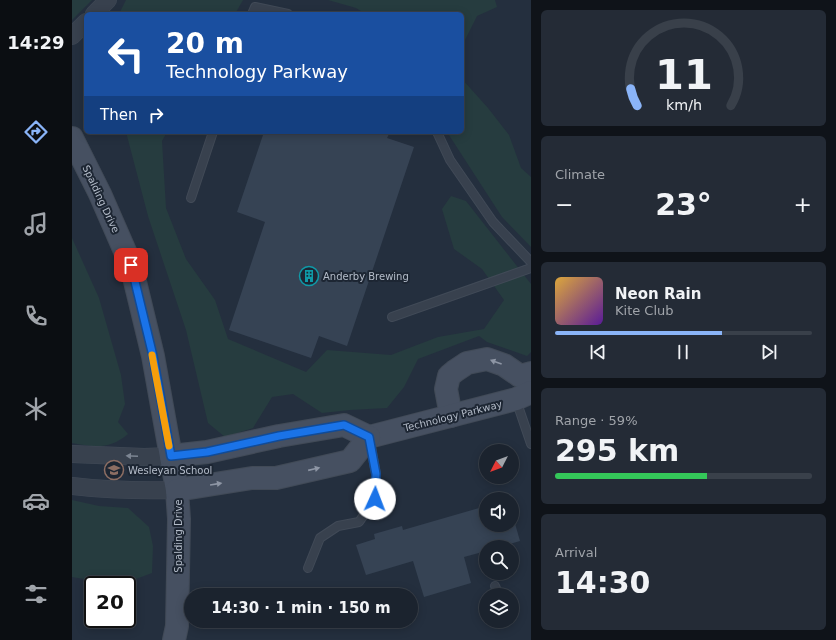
<!DOCTYPE html>
<html lang="en">
<head>
<meta charset="utf-8">
<style>
  body { margin:0; font-family:"DejaVu Sans",sans-serif; background:#242b36; color:#f1f3f6; height:100vh; display:flex; flex-direction:column; font-size:15px; white-space:nowrap }
  * { box-sizing:border-box; margin:0 }
  p { font-size:13px; color:#a0a4aa }
  .icon { flex:none; width:22px; height:22px; fill:none; stroke:currentColor; stroke-width:2; stroke-linecap:round; stroke-linejoin:round }
  .map { position:relative; flex:1; overflow:hidden }
  .drawer { display:flex; flex-direction:column; gap:10px; padding:10px; background:#0f1319; width:305px }
  .drawer>* { flex:none }
  .guide { position:absolute; left:12px; top:12px; width:380px; height:122px; border-radius:6px; box-shadow:0 2px 10px #0003,0 0 0 1px #39404a; background:#1a4fa0; color:#fff; overflow:hidden }
  .needle { width:26px; rotate:228deg }
  .controls { position:absolute; left:407px; top:444px; display:grid; gap:8px }
  .controls a { display:grid; place-items:center; width:40px; height:40px; border-radius:50%; background:#1b232e; box-shadow:0 2px 10px #0003,0 0 0 1px #39404a; font-size:20px }
  .speed { position:absolute; left:12px; top:576px; display:flex; gap:8px; font-size:20px; font-weight:700; text-align:center }
  .speed>* { display:grid; place-content:center; width:52px; height:52px; border-radius:50%; background:#1b232e; box-shadow:0 2px 10px #0003,0 0 0 1px #39404a; line-height:1 }
  .speed .limit { border:2px solid #111; border-radius:6px; background:#fff; color:#111 }
  .pin { position:absolute; display:grid; place-items:center; width:34px; height:34px; color:#fff; margin:-17px; border-radius:8px; box-shadow:0 2px 6px #0006 }
  .me { position:absolute; width:44px; margin:-22px; rotate:2deg; stroke-linejoin:round; filter:drop-shadow(0 0 3px #0008) }
  .turn { display:flex; align-items:center; gap:14px; height:84px; padding:0 16px; font-size:18px }
  .turn .icon { width:52px; height:52px; stroke-width:2.5 }
  .turn b { display:block; font-size:28px; line-height:34px }
  .then { display:flex; align-items:center; height:38px; padding:0 16px; background:#0003; gap:8px; font-size:15px }
  .big { font-size:30px; font-weight:700; line-height:1.1 }
  .drawer .card { flex:1; display:flex; flex-direction:column; justify-content:center; gap:6px; min-width:0; padding:0 14px; border-radius:6px; background:#242b36 }
  .drawer .dial { align-items:center; gap:0 }
  .dial svg { height:104px; overflow:visible; fill:none; stroke:#39404a; stroke-width:7; stroke-linecap:round; text-anchor:middle }
  .dial text { fill:#f1f3f6; stroke:none }
  .song { display:flex; align-items:center; gap:12px }
  .cover { width:48px; height:48px; border-radius:6px; background:linear-gradient(135deg,hsl(40 70% 55%),hsl(270 70% 35%)) }
  .played { height:4px; border-radius:2px; background:linear-gradient(90deg,#8ab4f8 65%,#39404a 65%) }
  .keys { display:flex; justify-content:space-around; direction:ltr }
  .heat { display:flex; justify-content:space-between; align-items:center; font-size:22px; direction:ltr }
  .charge { height:6px; border-radius:3px; background:linear-gradient(90deg,#34c759 59%,#39404a 0) }
  .trip { position:absolute; left:112px; top:588px; width:234px; height:40px; border-radius:20px; background:#1b232e; box-shadow:0 2px 10px #0003,0 0 0 1px #39404a; font-weight:700; line-height:40px; text-align:center }
  main { display:flex; flex:1; min-height:0 }
  .menu { display:flex; flex-direction:column; width:72px; justify-content:space-around; align-items:center; background:#0b0e12; color:#a0a4aa }
  .menu .icon { width:28px; height:28px }
  .menu .current { color:#8ab4f8 }
  .menu b { font-size:18px; color:#f1f3f6 }
  .map>svg:first-child { display:block }
  .green { fill:#263c3f }
  .building { fill:#364354 }
  .lines { fill:none; stroke-linecap:round; stroke-linejoin:round }
  .lane-casing { stroke:#414a57; stroke-width:10 }
  .street-casing { stroke:#414a57; stroke-width:18 }
  .secondary-casing { stroke:#414a57; stroke-width:24 }
  .lane { stroke:#38414e; stroke-width:8 }
  .street { stroke:#38414e; stroke-width:17 }
  .secondary { stroke:#465061; stroke-width:22 }
  .oneway { fill:#8e96a5 }
  .oneway2 { fill:#7c8592 }
  .route-casing { stroke:#114b97; stroke-width:10 }
  .route { stroke:#1a73e8; stroke-width:7 }
  .slow { stroke:#f59e0b; stroke-width:7 }
  .labels { text-anchor:middle; dominant-baseline:central; stroke-width:4; stroke-linejoin:round; paint-order:stroke }
  .street-label { font-size:10px; fill:#b4bcc9; stroke:#1d2633 }
  .poi-label { font-size:10px; fill:#b4bcc9; stroke:#1d2633; text-anchor:start }
</style>
</head>
<body>
<main>
<nav class="menu">
<b>14:29</b>
<svg class="icon current" aria-label="directions" viewBox="0 0 24 24"><path d="M12 3l9 9-9 9-9-9zM9 14v-3h6M13 9l2 2-2 2"/></svg>
<svg class="icon" aria-label="music" viewBox="0 0 24 24"><path d="M9 18V5l10-2v13"/><circle cx="6" cy="18" r="3"/><circle cx="16" cy="16" r="3"/></svg>
<svg class="icon" aria-label="phone" viewBox="0 0 24 24"><path d="M5 4h4l2 5-3 2q2 4 5 5l2-3 5 2v4C11 20 4 13 5 4z"/></svg>
<svg class="icon" aria-label="climate" viewBox="0 0 24 24"><path d="M12 3v18M4 7l16 10M4 17L20 7"/></svg>
<svg class="icon" aria-label="car" viewBox="0 0 24 24"><path d="M5 17H2v-5l4-1 3-4h7l3 4 3 1v5h-3M9 17h6M6 11h13"/><circle cx="7" cy="17" r="2"/><circle cx="17" cy="17" r="2"/></svg>
<svg class="icon" aria-label="filters" viewBox="0 0 24 24"><path d="M4 7h16M4 17h16"/><circle cx="9" cy="7" r="2"/><circle cx="15" cy="17" r="2"/></svg>
</nav>
<div class="map">
<svg width="459" height="640" viewBox="0 0 459 640">
  <rect width="100%" height="100%" fill="#242f3e"/>
  <g class="green">
    <polygon points="0,0 20,0 0,20"/>
    <polygon points="54,0 171,0 163,14 47,14"/>
    <polygon points="256,0 423,0 425,7 405,16 393,40 390,43 390,14 294,14 284,8"/>
    <polygon points="390,79 416,108 437,135 449,168 459,177 459,247 430,217 375,132 390,132"/>
    <polygon points="54,132 95,132 90,141 94,208 114,259 143,300 156,339 234,372 255,350 319,355 366,337 412,329 432,300 410,269 382,249 370,209 379,196 394,201 459,284 459,352 455,356 415,342 407,336 346,359 332,387 315,408 278,410 250,413 221,394 200,397 181,428 153,437 136,423 114,330 76,216"/>
    <path d="M0 238 27 298 49 375 53 404 46 422 56 434C37 450 23 447 0 443Z"/>
    <polygon points="0,500 27,506 56,508 77,527 81,546 80,573 48,585 0,577"/>
  </g>
  <g class="building">
    <polygon points="192,132 318,132 315,138 342,147 275,346 247,336 239,358 157,330 193,222 165,212"/>
    <polygon points="414,506 414,525 440,525 440,513 448,541 427,547 414,547 414,551 392,557 399,583 352,597 341,561 294,575 284,545 303,539 302,534 330,526 331,530"/>
  </g>
  <g class="lines">
    <defs>
      <g id="lane">
        <polyline points="180,14 183,7 216,14"/>
        <polyline points="365,132 378,160 421,222 459,262"/>
        <polyline points="119,198 141,132"/>
        <polyline points="320,317 459,268"/>
        <polyline points="444,400 459,444"/>
        <polyline points="236,568 248,538 266,526 287,522 303,499 304,474 298,441"/>
        <polyline points="423,586 427,595"/>
      </g>
      <g id="street">
        <polyline points="22,14 36,0"/>
        <polyline points="0,36 14,22"/>
        <polyline points="0,454 72,457 99,456"/>
        <path d="M0 486C35 490 70 491 105 490"/>
      </g>
      <g id="secondary">
        <polyline points="0,138 28,194 59,265 81,356 105,490 107,519 105,626 102,640"/>
        <polyline points="379,416 374,389 377,376 383,371 395,363 415,359 432,365 448,376 459,373"/>
        <polyline points="297,437 444,399 459,392"/>
        <polyline points="99,456 135,452 207,436 272,425 297,437"/>
        <polyline points="105,490 180,478 204,478 278,461 297,437"/>
      </g>
    </defs>
    <use href="#lane" class="lane-casing"/>
    <use href="#street" class="street-casing"/>
    <use href="#secondary" class="secondary-casing"/>
    <use href="#lane" class="lane"/>
    <use href="#street" class="street"/>
    <use href="#secondary" class="secondary"/>
  </g>
  <defs><path id="oneway-solid" d="M-6-.8H1V-3.2L6.5 0L1 3.2V.8H-6Z"/></defs>
  <g class="oneway">
    <use href="#oneway-solid" transform="translate(424 362) rotate(-160)"/>
    <use href="#oneway-solid" transform="translate(242 469) rotate(-13)"/>
    <use href="#oneway-solid" transform="translate(144 484) rotate(-9)"/>
  </g>
  <use class="oneway2" href="#oneway-solid" transform="translate(60 456) rotate(-178)"/>
  <g class="lines">
    <defs>
      <polyline id="route" points="59,265 81,356 99,456 135,452 207,436 272,425 297,437 304,474 303,499"/>
    </defs>
    <use href="#route" class="route-casing"/>
    <use href="#route" class="route"/>
    <polyline class="slow" points="80,355 97,446"/>
  </g>
  <defs>
    <symbol id="building-ring" viewBox="-11 -11 22 22"><circle r="9.5" fill="#1d2633" stroke="#0f9aa8" stroke-width="1.5"/><path d="M-4-6H4V6H1V3H-1V6H-4ZM-2.5-4.3h1.7v1.8h-1.7ZM.8-4.3h1.7v1.8H.8ZM-2.5-1h1.7V.8h-1.7ZM.8-1h1.7V.8H.8Z" fill="#0f9aa8"/></symbol>
    <symbol id="school-ring" viewBox="-11 -11 22 22"><circle r="9.5" fill="#1d2633" stroke="#8d6e63" stroke-width="1.5"/><path d="M0-5L7-2L0 1L-7-2ZM-4 1L0 2.5L4 1V4Q0 6-4 4Z" fill="#8d6e63"/></symbol>
  </defs>
  <g fill-rule="evenodd">
    <use href="#building-ring" x="226" y="265" width="22" height="22"/>
    <use href="#school-ring" x="31" y="459" width="22" height="22"/>
  </g>
  <g class="labels">
    <g class="street-label">
      <text transform="translate(29 199) rotate(65)">Spalding Drive</text>
      <text transform="translate(381 416) rotate(-14)">Technology Parkway</text>
      <text transform="translate(106 536) rotate(-90)">Spalding Drive</text>
    </g>
    <g class="poi-label">
      <text x="251" y="276">Anderby Brewing</text>
      <text x="56" y="470">Wesleyan School</text>
    </g>
  </g>
</svg>
<div class="controls">
<a><svg class="needle" viewBox="-14 -14 28 28"><path d="M0-13l5 13h-10z" fill="#e53935"/><path d="M0 13l5-13h-10z" fill="#a0a4aa"/></svg></a>
<a><svg class="icon" aria-label="sound" viewBox="0 0 24 24"><path d="M4 9h4l5-4v14l-5-4H4zM17 9q2 3 0 6"/></svg></a>
<a><svg class="icon" aria-label="search" viewBox="0 0 24 24"><circle cx="10" cy="10" r="6"/><path d="M15 15l6 6"/></svg></a>
<a><svg class="icon" aria-label="layers" viewBox="0 0 24 24"><path d="M12 4l9 5-9 5-9-5zM3 14l9 5 9-5"/></svg></a>
</div>
<div class="speed"><div class="limit">20</div></div>
<div class="pin" style="left:59px;top:265px;background:#d93025"><svg class="icon" aria-label="arrive" viewBox="0 0 24 24"><path d="M6 21V4h12l-3 4 3 4H6"/></svg></div>
<svg class="me" style="left:303px;top:499px" viewBox="-20 -20 40 40"><circle r="19" fill="#fff"/><path d="M0-13L10 11 0 6-10 11z" fill="#1a73e8"/></svg>
<div class="trip">14:30 · 1 min · 150 m</div>
<div class="guide">
<div class="turn"><svg class="icon" aria-label="left" viewBox="0 0 24 24"><path d="M17 20v-9H6M10 6l-5 5 5 5"/></svg><div><b>20 m</b>Technology Parkway</div></div>
<div class="then">Then<svg class="icon" aria-label="right" viewBox="0 0 24 24"><path d="M7 20v-9h11M14 6l5 5-5 5"/></svg></div>
</div>
</div>
<section class="drawer">
<div class="card dial"><svg viewBox="0 0 100 80">
<path d="M14 69A42 42 0 1 1 86 69"/>
<path d="M14 69A42 42 0 0 1 9 56" stroke="#8ab4f8"/>
<text x="50" y="56" font-size="32" font-weight="700">11</text>
<text x="50" y="72" font-size="11">km/h</text>
</svg></div>
<div class="card"><p>Climate</p>
<div class="heat"><a>−</a><b class="big">23°</b><a>+</a></div>
</div>
<div class="card">
<div class="song"><i class="cover"></i><div><b>Neon Rain</b><p>Kite Club</p></div></div>
<div class="played"></div>
<div class="keys"><svg class="icon" aria-label="previous" viewBox="0 0 24 24"><path d="M18 5L8 12l10 7zM5 5v14"/></svg><svg class="icon" aria-label="pause" viewBox="0 0 24 24"><path d="M8 5v14M16 5v14"/></svg><svg class="icon" aria-label="next" viewBox="0 0 24 24"><path d="M6 5l10 7-10 7zM19 5v14"/></svg></div>
</div>
<div class="card"><p>Range · 59%</p><b class="big">295 km</b><div class="charge"></div></div>
<div class="card"><p>Arrival</p><b class="big">14:30</b></div>
</section>
</main>
</body>
</html>
